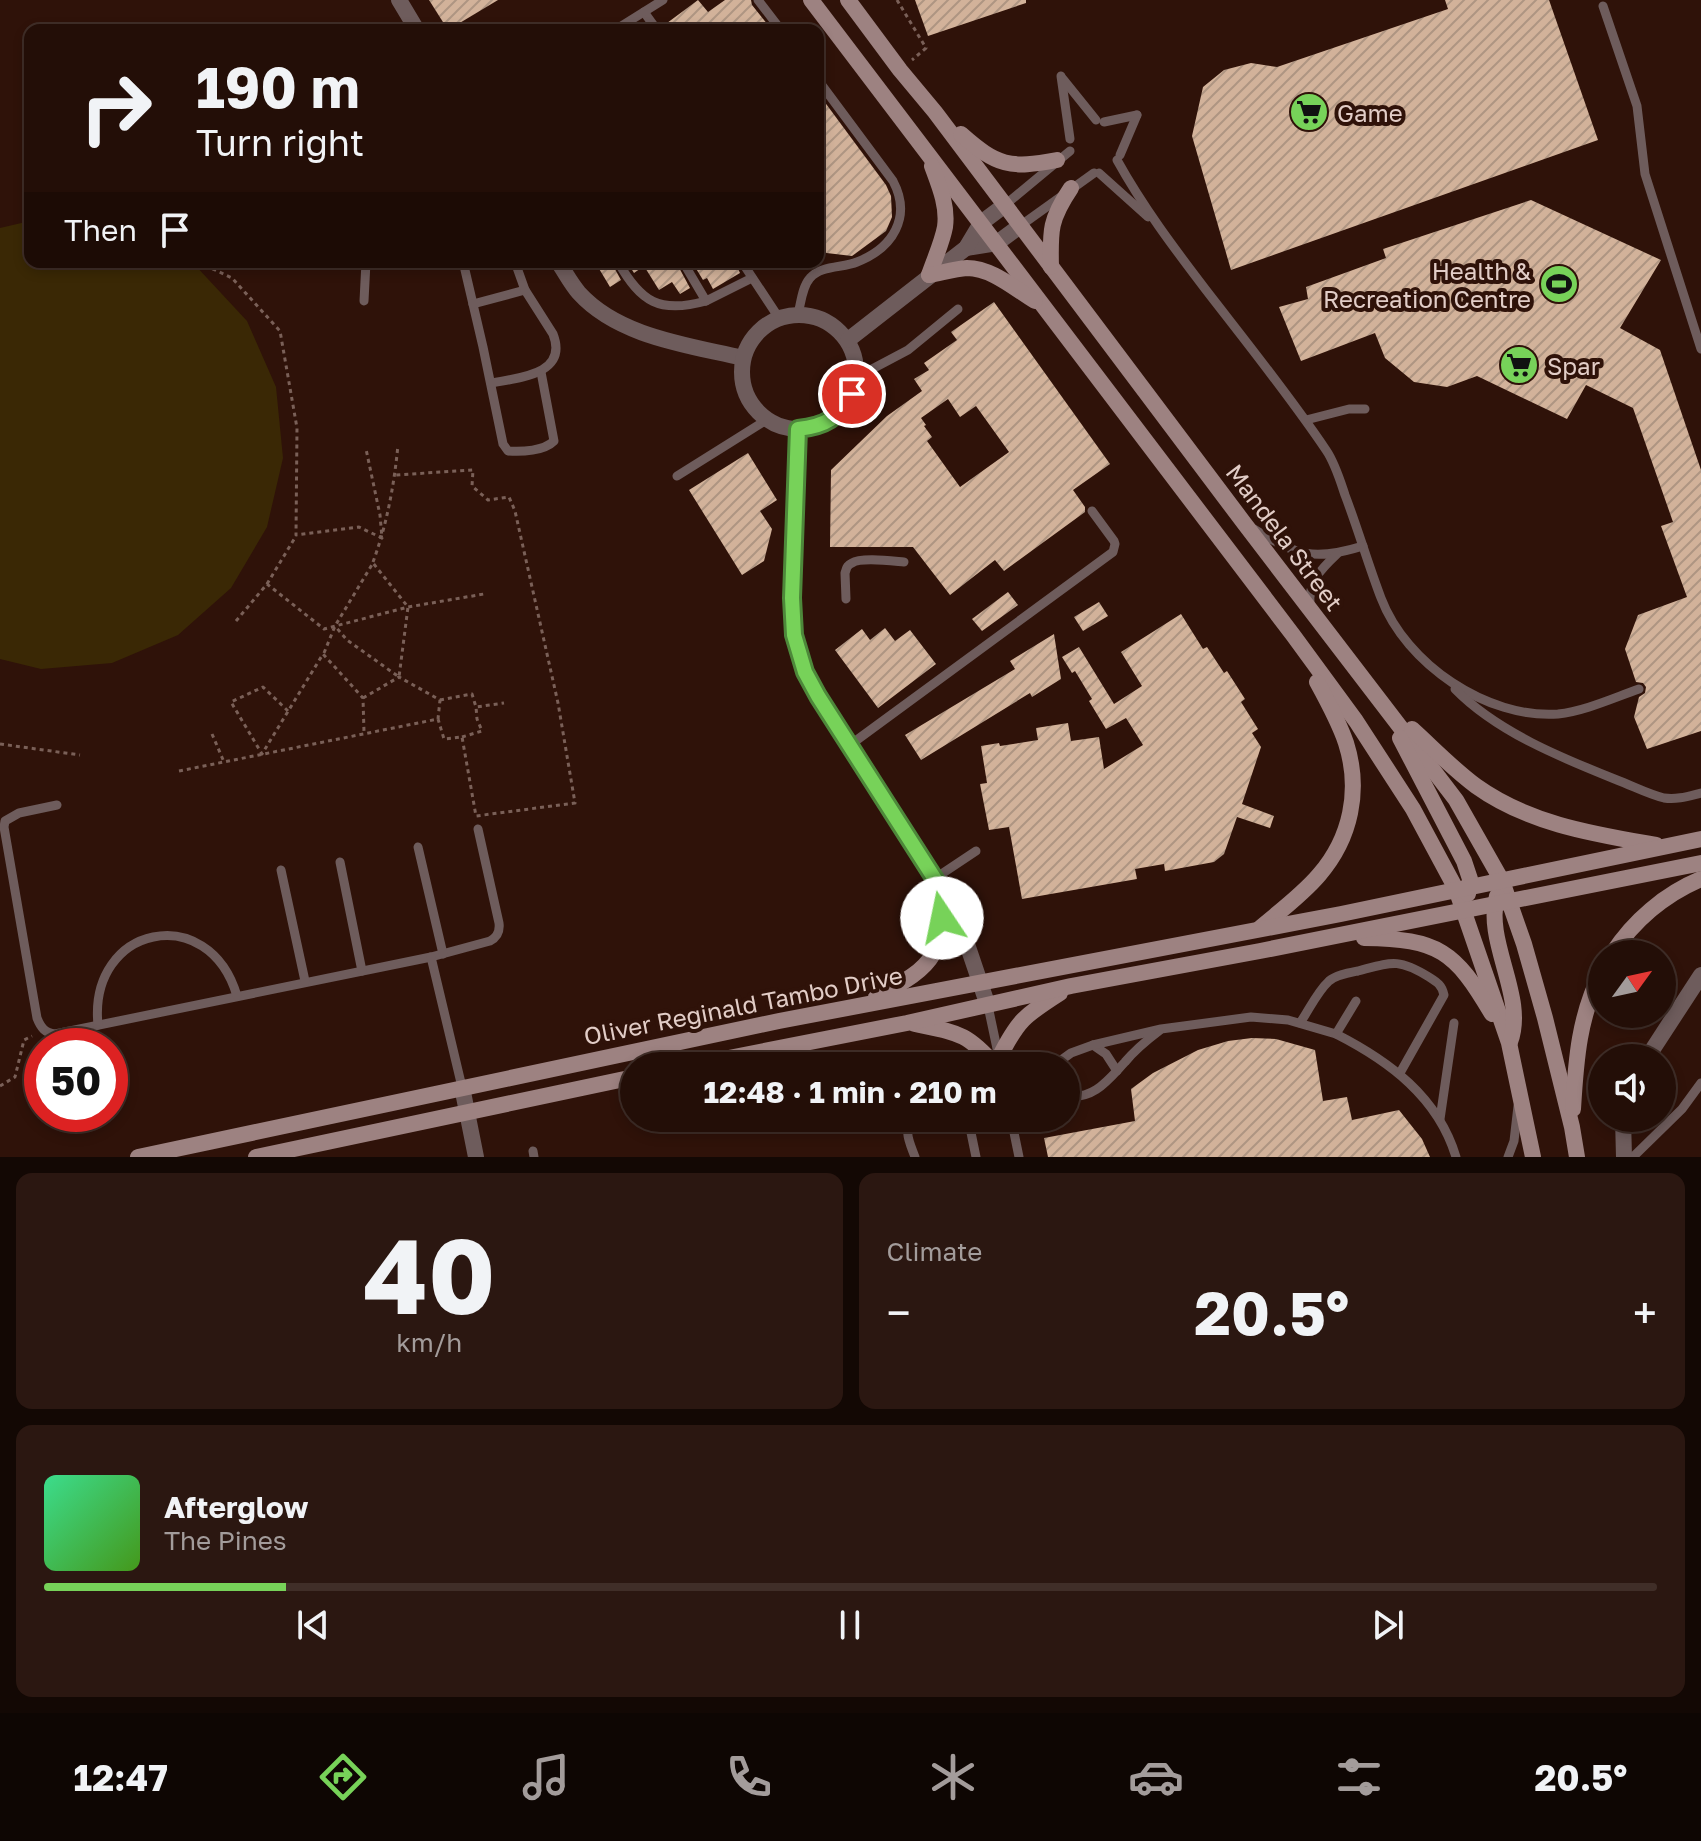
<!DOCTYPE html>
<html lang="en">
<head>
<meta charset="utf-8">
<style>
  body { margin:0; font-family:"Golos Text",sans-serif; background:#2b1711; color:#f1f3f6; height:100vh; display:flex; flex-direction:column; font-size:30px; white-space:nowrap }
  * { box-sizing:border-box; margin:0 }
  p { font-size:26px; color:#a39c9b }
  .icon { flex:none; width:44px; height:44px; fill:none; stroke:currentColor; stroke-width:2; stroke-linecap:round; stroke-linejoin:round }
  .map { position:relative; height:1157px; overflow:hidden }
  .details { display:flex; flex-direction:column; gap:16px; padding:16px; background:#130804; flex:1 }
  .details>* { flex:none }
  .guide { position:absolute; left:24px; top:24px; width:800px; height:244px; border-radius:16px; box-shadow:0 4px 12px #0003,0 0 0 2px #402e28; background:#230e07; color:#f1f3f6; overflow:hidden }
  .needle { width:52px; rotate:57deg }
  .buttons { position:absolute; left:1588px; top:940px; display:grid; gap:16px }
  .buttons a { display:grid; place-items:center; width:88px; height:88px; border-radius:50%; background:#230e07; box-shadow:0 4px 12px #0003,0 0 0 2px #402e28; font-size:40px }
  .speed { position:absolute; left:24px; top:1028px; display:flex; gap:16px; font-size:40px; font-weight:700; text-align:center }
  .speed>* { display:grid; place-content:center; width:104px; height:104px; border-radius:50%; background:#230e07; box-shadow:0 4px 12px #0003,0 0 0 2px #402e28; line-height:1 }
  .speed .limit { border:12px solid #d22; background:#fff; color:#111 }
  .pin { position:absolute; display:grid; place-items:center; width:68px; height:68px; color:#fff; margin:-34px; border:4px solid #fff; border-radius:50%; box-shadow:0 2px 8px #0007 }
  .me { position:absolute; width:88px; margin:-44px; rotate:349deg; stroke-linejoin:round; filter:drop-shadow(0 0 6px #0008) }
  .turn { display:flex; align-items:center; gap:28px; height:168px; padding:0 40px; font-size:36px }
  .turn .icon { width:104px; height:104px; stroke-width:2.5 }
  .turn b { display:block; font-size:56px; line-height:68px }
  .then { display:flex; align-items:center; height:76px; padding:0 40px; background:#0003; gap:16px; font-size:30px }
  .big { font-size:60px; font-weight:700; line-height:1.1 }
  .details .widget { flex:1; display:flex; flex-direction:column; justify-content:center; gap:12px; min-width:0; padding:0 28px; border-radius:16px; background:#2b1711 }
  .details .dial { align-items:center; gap:0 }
  .dial b { font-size:104px; line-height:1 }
  .song { display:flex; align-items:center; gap:24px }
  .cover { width:96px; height:96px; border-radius:12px; background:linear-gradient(135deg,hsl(150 70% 55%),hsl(100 70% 35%)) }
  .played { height:8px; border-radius:4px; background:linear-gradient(90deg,#77d259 15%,#402e28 15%) }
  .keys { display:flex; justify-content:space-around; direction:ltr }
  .heat { display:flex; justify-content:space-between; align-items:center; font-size:44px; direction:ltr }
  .details .tiles { flex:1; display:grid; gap:16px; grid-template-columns:1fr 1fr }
  .widget:last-child { grid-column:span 2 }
  .trip { position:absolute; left:620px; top:1052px; width:460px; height:80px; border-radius:40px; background:#230e07; box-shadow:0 4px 12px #0003,0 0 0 2px #402e28; font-weight:700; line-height:80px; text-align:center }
  .menu { display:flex; height:128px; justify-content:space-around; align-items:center; background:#0e0603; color:#a39c9b }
  .menu .icon { width:56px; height:56px }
  .menu .active { color:#77d259 }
  .menu b { font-size:36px; color:#f1f3f6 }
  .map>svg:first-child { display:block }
  .pitch { fill:#3a2805 }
  .building { fill:url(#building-hatch); fill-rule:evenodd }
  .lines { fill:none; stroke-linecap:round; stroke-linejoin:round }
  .path { stroke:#7a6058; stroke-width:3; stroke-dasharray:4 4; stroke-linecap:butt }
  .lane { stroke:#6e5c5c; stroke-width:9 }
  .street { stroke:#6e5c5c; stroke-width:16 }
  .secondary { stroke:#9d8281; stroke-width:16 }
  .route-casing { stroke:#4d883a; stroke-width:20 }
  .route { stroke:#77d259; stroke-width:14 }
  .labels { text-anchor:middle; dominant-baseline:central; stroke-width:8; stroke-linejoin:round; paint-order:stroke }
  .poi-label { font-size:24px; fill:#e2cdc7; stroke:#2f1209; text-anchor:start }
  .street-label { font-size:24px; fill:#e2cdc7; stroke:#2f1209 }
</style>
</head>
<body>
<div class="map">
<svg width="1701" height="1157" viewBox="0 0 1701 1157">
  <defs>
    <pattern id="building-hatch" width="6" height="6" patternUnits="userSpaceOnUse" patternTransform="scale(2)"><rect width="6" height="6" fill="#d2b29a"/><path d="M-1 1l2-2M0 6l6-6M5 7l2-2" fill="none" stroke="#ae9582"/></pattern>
  </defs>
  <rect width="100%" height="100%" fill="#2f1209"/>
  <polygon class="pitch" points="30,221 30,262 190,262 194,264 247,321 276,387 283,458 267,527 231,588 178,635 112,663 41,669 0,659 0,228"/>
  <g class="building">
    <polygon points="429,0 498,0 448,30"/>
    <polygon points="698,0 708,12 725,0 751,0 752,5 772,30 664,30 663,26"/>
    <polygon points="915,0 1026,0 1026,3 928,36"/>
    <polygon points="1445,0 1549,0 1598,140 1231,270 1192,136 1203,87 1224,70 1251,63 1277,67 1448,9"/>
    <polygon points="818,93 886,185 891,196 892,217 886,231 852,256 818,252"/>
    <polygon points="1531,200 1661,260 1620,328 1660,350 1701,470 1701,731 1647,749 1634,717 1639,697 1645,693 1646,687 1643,683 1636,682 1625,649 1638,615 1687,597 1661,526 1673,522 1633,408 1586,385 1567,419 1477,376 1447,387 1414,382 1385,358 1375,333 1301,361 1279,307 1308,299 1306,287 1386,258 1383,249"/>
    <polygon points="595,262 611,262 621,280 610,287"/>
    <polygon points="627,262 676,262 690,288 680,294 672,282 659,290 644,266 634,273"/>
    <polygon points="692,262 735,262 740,273 713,289 707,278 703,280"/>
    <path d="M994 302 1110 464 1073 490 1085 507V512L1004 571 995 560 950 595 913 547H830L831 470 887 416 922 391 914 379 929 370 924 363 957 340 951 332ZM948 399 960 417 976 406 1009 452 960 487 927 441 932 437 924 426 926 425 921 418Z"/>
    <polygon points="748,453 777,500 760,511 772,529 764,561 742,575 689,490"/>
    <polygon points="1008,592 1018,605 982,631 972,619"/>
    <polygon points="1099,602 1108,616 1083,631 1074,617"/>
    <polygon points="1181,614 1203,649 1207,647 1224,673 1227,671 1245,699 1241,702 1258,729 1252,733 1261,747 1242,804 1274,816 1270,828 1237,817 1224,854 1214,862 1165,871 1164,864 1135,869 1137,879 1022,899 1009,827 989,830 980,784 987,783 981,746 999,743 1000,746 1038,740 1036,728 1068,723 1071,741 1099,737 1104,769 1143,745 1126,718 1106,729 1089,701 1092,699 1075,671 1072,673 1062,657 1079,647 1114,704 1142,686 1121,652"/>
    <polygon points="885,628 895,641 910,630 936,664 878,708 835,650 862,629 870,640"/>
    <polygon points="1054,634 1061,679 1032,697 1030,693 921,760 905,735 1015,669 1010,661"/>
    <polygon points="1252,1038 1276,1039 1315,1050 1323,1101 1347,1097 1352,1120 1399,1110 1422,1139 1430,1157 1048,1157 1044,1138 1135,1121 1131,1089 1153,1073 1198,1050 1228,1041"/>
  </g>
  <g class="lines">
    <g class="path">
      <polyline points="897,0 926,48 912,60"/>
      <polyline points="198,262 232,278 280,331 297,428 296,535 359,527 382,538 380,515 366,449"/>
      <path d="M373 562C387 524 394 486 398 445"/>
      <polyline points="267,584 296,536"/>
      <polyline points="236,621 267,584 324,629 408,607 484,594"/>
      <polyline points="324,653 335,626 373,563 408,607 399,677 347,640 335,626"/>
      <polyline points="363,698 399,677 440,700 438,719"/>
      <polyline points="440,700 472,694 476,707 504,703"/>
      <polyline points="288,711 263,687 231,702 262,754 323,654 363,698 364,732"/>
      <polyline points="212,734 224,762"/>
      <polyline points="462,737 482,731 477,719 476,707"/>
      <polyline points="0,744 80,755"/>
      <polyline points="179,771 438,719 444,739 462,737 476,816 575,803 558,703 515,511 509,497 488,500 472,486 473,470 395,475"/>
      <polyline points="0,1086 15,1077 24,1040 32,1036"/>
    </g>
    <g class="lane">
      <polyline points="758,0 781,30"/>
      <polyline points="1603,6 1637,106 1645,174 1701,349"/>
      <polyline points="644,12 657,30"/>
      <polyline points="615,30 663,0"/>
      <polyline points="1061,76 1070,139"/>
      <polyline points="1063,79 1096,120"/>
      <polyline points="1104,122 1137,115"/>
      <polyline points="1120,155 1137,115"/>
      <path d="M1117 160C1143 207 1174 248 1206 290 1247 343 1289 395 1326 450 1335 463 1340 480 1345 495 1358 529 1368 564 1381 598 1406 664 1487 719 1558 714 1585 711 1613 698 1639 689"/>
      <polyline points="1099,173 1148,217"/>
      <polyline points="1005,205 1070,151"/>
      <polyline points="1020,226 1094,173"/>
      <path d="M467 262 465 270 483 347 503 444 508 451C522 452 544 451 554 441L541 372"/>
      <path d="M618 262C641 302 659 314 706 301"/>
      <polyline points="683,262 706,301 752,278"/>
      <polyline points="742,262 779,318"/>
      <polyline points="364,301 366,262"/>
      <polyline points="473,304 525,290"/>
      <path d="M798 314C801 303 802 287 810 278 821 265 843 268 857 262 893 248 912 217 893 181L818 80"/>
      <polyline points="857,377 908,350 958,309"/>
      <path d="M491 383C517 378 569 375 553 334L525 290 515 262"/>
      <polyline points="1306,420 1349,409 1365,409"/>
      <polyline points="677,476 768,419"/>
      <path d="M1254 529C1297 556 1314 561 1363 546"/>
      <path d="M846 599 845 573C847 568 846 566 852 563 861 557 892 561 904 562"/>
      <path d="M1310 605C1308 582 1321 569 1337 554"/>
      <path d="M1455 689C1497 732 1562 758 1617 780 1633 786 1648 794 1664 798 1677 800 1689 796 1701 793"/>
      <polyline points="850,745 1113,552 1115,544 1114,541 1092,511"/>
      <path d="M57 805 19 813 5 821 4 827 37 1018C41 1028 45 1033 55 1034L431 957 490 941C498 937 500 931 499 923L478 829"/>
      <polyline points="418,847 443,954"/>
      <polyline points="340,862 362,971"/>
      <polyline points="281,870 305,981"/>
      <polyline points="934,879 976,851"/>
      <polyline points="431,957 462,1087"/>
      <path d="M1356 1001 1336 1034C1389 1061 1438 1097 1456 1157"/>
      <polyline points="988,1006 999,1058"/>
      <path d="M1300 1023C1309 1010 1317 992 1329 981 1336 975 1348 973 1358 971 1392 962 1398 958 1429 977 1437 982 1442 985 1444 995L1400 1073"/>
      <path d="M98 1025C88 925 209 900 237 996"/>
      <polyline points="1093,1045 1106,1054 1117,1071"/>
      <polyline points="1053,1066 1071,1053 1093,1045 1161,1029 1251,1017 1288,1020 1336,1034"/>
      <path d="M1066 1096C1094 1100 1108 1080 1125 1062 1135 1050 1147 1040 1159 1031"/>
      <polyline points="968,1118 976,1157"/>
      <polyline points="1011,1118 1019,1157"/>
      <polyline points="1440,1119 1454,1023"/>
      <polyline points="533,1151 534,1157"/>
      <path d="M915 1157C910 1143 901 1128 916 1118"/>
      <polyline points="1508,1157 1514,1141 1518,1106"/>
      <polyline points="1633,1157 1682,1109 1701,1083"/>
    </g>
    <g class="street">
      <polyline points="399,0 417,30"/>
      <polyline points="966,248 997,243 1020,226"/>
      <path d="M558 262C565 272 571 284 579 293 619 337 688 345 743 358"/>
      <circle cx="799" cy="372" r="57"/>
      <polyline points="848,340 966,248 981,223 1005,205"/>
      <polyline points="798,429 792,598 794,635 805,672 818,696 938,884 967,944 988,1006"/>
      <polyline points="1647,1058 1701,975"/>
      <polyline points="462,1087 476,1157"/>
      <polyline points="1623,1118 1624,1157"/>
    </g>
    <g class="secondary">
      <polyline points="811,0 1293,635 1356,721 1413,809 1456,889 1509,1043 1533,1157"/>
      <polyline points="848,0 900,70 935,112 1244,523 1456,800 1502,881 1524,944 1545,1018 1572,1127 1577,1157"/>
      <path d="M961 134C997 166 1010 169 1057 160"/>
      <path d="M1051 267C1050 230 1050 219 1071 188"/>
      <path d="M929 275C934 260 942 243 945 227 948 206 939 185 932 166"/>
      <path d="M929 275C941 273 954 269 967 268 992 268 1015 289 1035 301"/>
      <path d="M1412 729C1433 748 1453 769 1476 786 1529 824 1593 834 1656 845"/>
      <polyline points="1400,738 1464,861 1470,879 1468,894"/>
      <path d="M1497 896C1484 942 1527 997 1510 1042"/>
      <path d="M1260 928C1280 911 1302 895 1319 875 1351 838 1361 790 1346 743 1339 722 1328 702 1317 682"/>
      <path d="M1364 938C1439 939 1455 951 1492 1014"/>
      <path d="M1612 954C1633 921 1665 894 1701 879"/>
      <path d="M876 997C937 965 946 953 938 884"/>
      <path d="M915 1024C958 1033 966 1032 996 1066"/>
      <path d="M999 1058C1018 1020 1024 1016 1060 993"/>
      <polyline points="688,1066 907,1023 1071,986 1260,951 1701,863"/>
      <path d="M1573 1109C1576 1059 1579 1016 1602 971"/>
      <polyline points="138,1157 779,1021 1341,914 1701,839"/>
      <polyline points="256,1157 634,1077"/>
    </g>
  </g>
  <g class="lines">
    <defs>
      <path id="route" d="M852 394C838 418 826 426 798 429L792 598 794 635 805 672 818 696 938 884 942 918"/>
    </defs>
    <use href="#route" class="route-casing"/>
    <use href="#route" class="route"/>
  </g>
  <defs>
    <symbol id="supermarket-disc" viewBox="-11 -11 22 22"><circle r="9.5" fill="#77d259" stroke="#2f1209"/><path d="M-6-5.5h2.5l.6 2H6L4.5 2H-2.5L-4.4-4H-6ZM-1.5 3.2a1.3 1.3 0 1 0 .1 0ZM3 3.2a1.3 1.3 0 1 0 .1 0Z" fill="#111"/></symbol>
    <symbol id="stadium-disc" viewBox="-11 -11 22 22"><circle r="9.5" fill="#77d259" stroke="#2f1209"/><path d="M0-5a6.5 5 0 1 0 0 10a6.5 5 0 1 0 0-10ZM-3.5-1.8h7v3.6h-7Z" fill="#111"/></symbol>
  </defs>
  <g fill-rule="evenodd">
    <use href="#supermarket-disc" x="1287" y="90" width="44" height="44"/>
    <use href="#stadium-disc" x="1537" y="262" width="44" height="44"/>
    <use href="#supermarket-disc" x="1497" y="343" width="44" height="44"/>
  </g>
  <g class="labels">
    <g class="poi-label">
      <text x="1337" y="112">Game</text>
      <text x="1531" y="270" text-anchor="end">Health &amp;<tspan x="1531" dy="28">Recreation Centre</tspan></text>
      <text x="1547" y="365">Spar</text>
    </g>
    <g class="street-label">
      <text transform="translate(1285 537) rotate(53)">Mandela Street</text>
      <text transform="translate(743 1005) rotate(-11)">Oliver Reginald Tambo Drive</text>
    </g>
  </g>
</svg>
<div class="buttons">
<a><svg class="needle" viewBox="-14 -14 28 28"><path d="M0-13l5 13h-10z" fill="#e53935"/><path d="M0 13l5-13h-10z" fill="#a39c9b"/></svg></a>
<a><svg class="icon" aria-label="sound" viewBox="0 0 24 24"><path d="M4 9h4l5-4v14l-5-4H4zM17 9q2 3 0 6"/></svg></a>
</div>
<div class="speed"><div class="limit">50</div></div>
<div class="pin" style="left:852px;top:394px;background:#d93025"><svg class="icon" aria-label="arrive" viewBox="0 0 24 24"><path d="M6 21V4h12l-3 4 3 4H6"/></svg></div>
<svg class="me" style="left:942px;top:918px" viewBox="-20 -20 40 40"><circle r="19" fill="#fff"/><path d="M0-13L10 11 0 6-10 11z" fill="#77d259"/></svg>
<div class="trip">12:48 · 1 min · 210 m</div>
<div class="guide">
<div class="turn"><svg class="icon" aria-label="right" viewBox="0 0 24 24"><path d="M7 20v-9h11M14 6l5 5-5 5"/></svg><div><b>190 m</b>Turn right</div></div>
<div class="then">Then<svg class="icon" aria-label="arrive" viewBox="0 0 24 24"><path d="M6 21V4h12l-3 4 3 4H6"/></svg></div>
</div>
</div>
<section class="details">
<div class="tiles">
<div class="widget dial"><b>40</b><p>km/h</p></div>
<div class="widget"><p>Climate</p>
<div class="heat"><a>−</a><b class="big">20.5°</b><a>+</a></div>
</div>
<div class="widget">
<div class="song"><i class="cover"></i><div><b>Afterglow</b><p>The Pines</p></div></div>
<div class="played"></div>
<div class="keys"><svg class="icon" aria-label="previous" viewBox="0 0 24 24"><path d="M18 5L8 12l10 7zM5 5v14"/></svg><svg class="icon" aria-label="pause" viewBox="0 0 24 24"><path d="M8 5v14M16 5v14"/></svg><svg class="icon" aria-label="next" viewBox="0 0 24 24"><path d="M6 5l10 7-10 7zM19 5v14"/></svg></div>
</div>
</div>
</section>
<nav class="menu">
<b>12:47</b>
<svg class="icon active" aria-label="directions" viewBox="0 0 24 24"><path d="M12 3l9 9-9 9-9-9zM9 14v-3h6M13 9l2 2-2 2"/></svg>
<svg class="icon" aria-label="music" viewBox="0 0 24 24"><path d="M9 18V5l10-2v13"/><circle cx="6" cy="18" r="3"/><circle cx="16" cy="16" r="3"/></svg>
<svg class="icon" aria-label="phone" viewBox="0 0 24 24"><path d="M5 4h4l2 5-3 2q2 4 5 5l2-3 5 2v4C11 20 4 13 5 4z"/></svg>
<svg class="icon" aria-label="climate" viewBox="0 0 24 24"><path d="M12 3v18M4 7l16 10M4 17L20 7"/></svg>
<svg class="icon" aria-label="car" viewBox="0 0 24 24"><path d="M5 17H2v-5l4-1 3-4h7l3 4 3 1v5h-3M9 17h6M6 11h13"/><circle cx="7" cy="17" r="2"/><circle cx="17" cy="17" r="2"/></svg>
<svg class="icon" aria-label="filters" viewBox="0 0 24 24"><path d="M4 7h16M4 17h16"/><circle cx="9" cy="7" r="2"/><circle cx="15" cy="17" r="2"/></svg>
<b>20.5°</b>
</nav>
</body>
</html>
